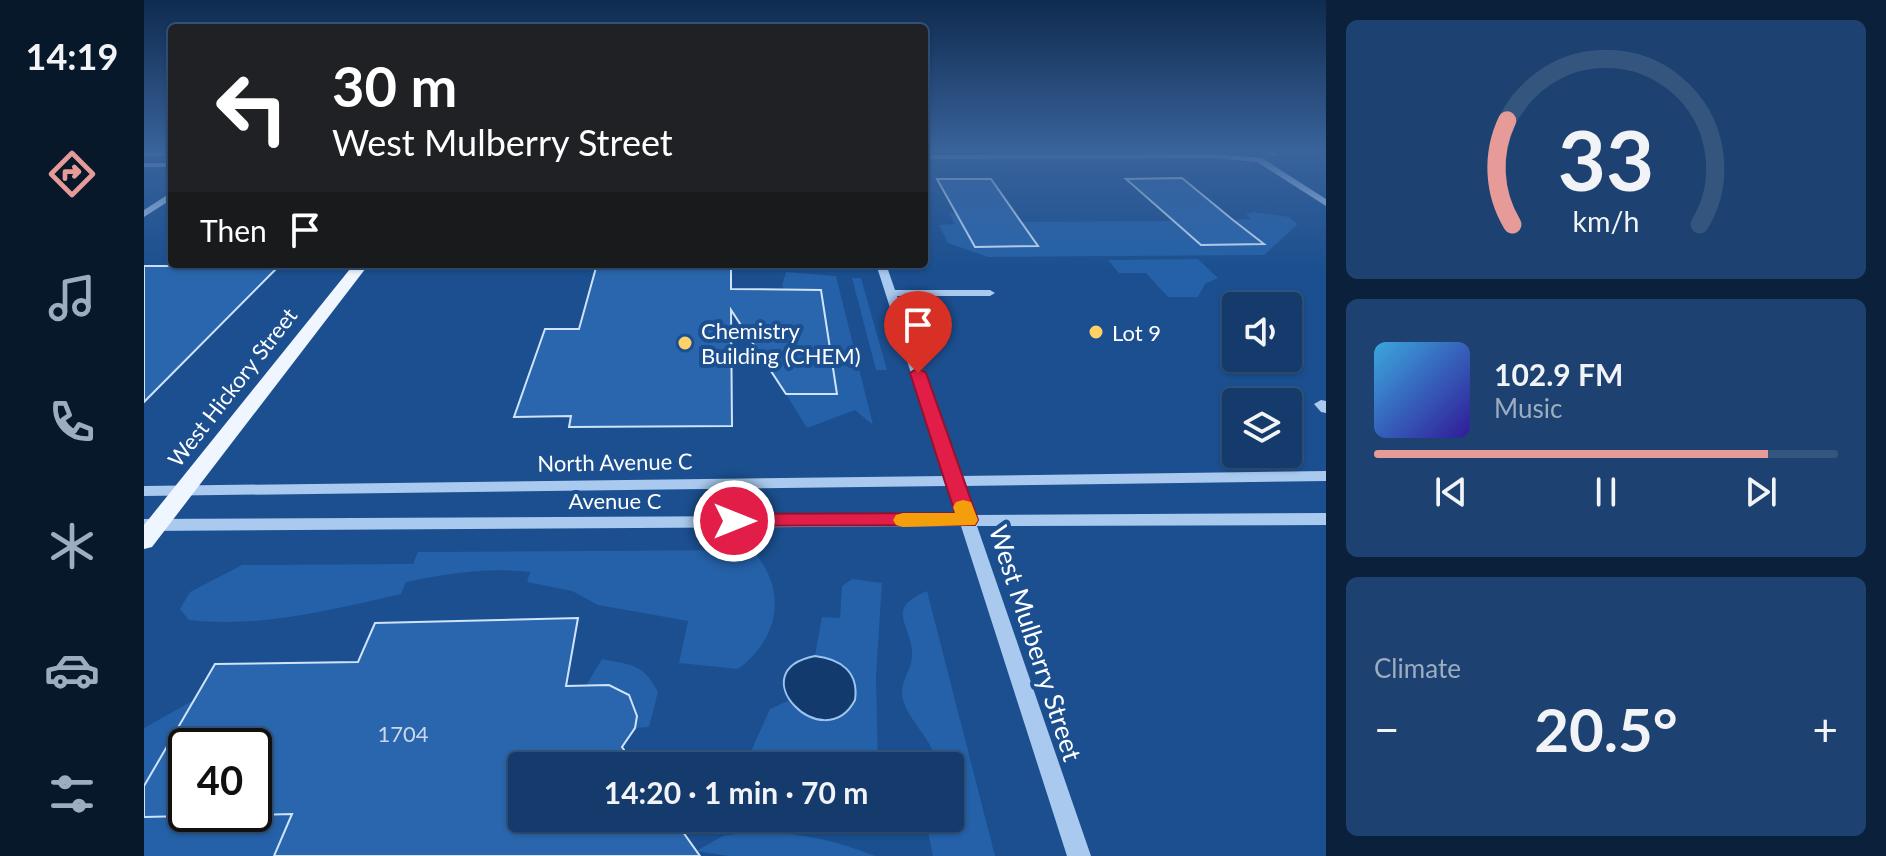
<!DOCTYPE html>
<html lang="en">
<head>
<meta charset="utf-8">
<style>
  body { margin:0; font-family:Lato,sans-serif; background:#1d4271; color:#f1f3f6; height:100vh; display:flex; flex-direction:column; font-size:30px; white-space:nowrap }
  * { box-sizing:border-box; margin:0 }
  p { font-size:26px; color:#9dadc1 }
  .icon { flex:none; width:44px; height:44px; fill:none; stroke:currentColor; stroke-width:2; stroke-linecap:round; stroke-linejoin:round }
  .map { position:relative; flex:1; overflow:hidden }
  .panel { display:flex; flex-direction:column; gap:20px; padding:20px; background:#0b203b; width:560px }
  .panel>* { flex:none }
  .banner { position:absolute; left:24px; top:24px; width:760px; height:244px; border-radius:8px; box-shadow:0 2px 6px #0004,0 0 0 2px #33557e; background:#202124; color:#fff; overflow:hidden }
  .tools { position:absolute; left:1078px; top:292px; display:grid; gap:16px }
  .tools a { display:grid; place-items:center; width:80px; height:80px; border-radius:8px; background:#143b6b; box-shadow:0 2px 6px #0004,0 0 0 2px #33557e; font-size:40px }
  .speed { position:absolute; left:24px; top:728px; display:flex; gap:16px; font-size:40px; font-weight:700; text-align:center }
  .speed>* { display:grid; place-content:center; width:104px; height:104px; border-radius:50%; background:#143b6b; box-shadow:0 2px 6px #0004,0 0 0 2px #33557e; line-height:1 }
  .speed .limit { border:4px solid #111; border-radius:12px; background:#fff; color:#111 }
  .pin { position:absolute; display:grid; place-items:center; width:68px; height:68px; color:#fff; margin:-82px -34px; border-radius:50% 50% 50% 0; rotate:-45deg; box-shadow:0 0 8px #0007 }
  .pin .icon { rotate:45deg }
  .me { position:absolute; width:88px; margin:-44px; rotate:90deg; stroke-linejoin:round; filter:drop-shadow(0 0 6px #0008) }
  .turn { display:flex; align-items:center; gap:28px; height:168px; padding:0 32px; font-size:36px }
  .turn .icon { width:104px; height:104px; stroke-width:2.5 }
  .turn b { display:block; font-size:56px; line-height:68px }
  .then { display:flex; align-items:center; height:76px; padding:0 32px; background:#0003; gap:16px; font-size:30px }
  .big { font-size:60px; font-weight:700; line-height:1.1 }
  .panel .tile { flex:1; display:flex; flex-direction:column; justify-content:center; gap:12px; min-width:0; padding:0 28px; border-radius:12px; background:#1d4271 }
  .panel .dial { align-items:center; gap:0 }
  .dial svg { height:208px; overflow:visible; fill:none; stroke:#33557e; stroke-width:7; stroke-linecap:round; text-anchor:middle }
  .dial text { fill:#f1f3f6; stroke:none }
  .song { display:flex; align-items:center; gap:24px }
  .cover { width:96px; height:96px; border-radius:12px; background:linear-gradient(135deg,hsl(200 70% 55%),hsl(250 70% 35%)) }
  .played { height:8px; border-radius:4px; background:linear-gradient(90deg,#e69b98 85%,#33557e 85%) }
  .keys { display:flex; justify-content:space-around; direction:ltr }
  .heat { display:flex; justify-content:space-between; align-items:center; font-size:44px; direction:ltr }
  .trip { position:absolute; left:364px; top:752px; width:456px; height:80px; border-radius:8px; background:#143b6b; box-shadow:0 2px 6px #0004,0 0 0 2px #33557e; font-weight:700; line-height:80px; text-align:center }
  main { display:flex; flex:1; min-height:0 }
  .dock { display:flex; flex-direction:column; width:144px; justify-content:space-around; align-items:center; background:#08182b; color:#9dadc1 }
  .dock .icon { width:56px; height:56px }
  .dock .current { color:#e69b98 }
  .dock b { font-size:36px; color:#f1f3f6 }
  .map>svg:first-child { display:block }
  .green { fill:#2461a8 }
  .water { fill:#123a6d; stroke:#9cc4f0; stroke-width:2 }
  .lines { fill:none; stroke-linecap:round; stroke-linejoin:round }
  .stream { fill:#9cc4f0; fill-rule:evenodd }
  .building { fill:#2a66ad; stroke:#cfe3fa; stroke-width:2 }
  .minor { fill:#a9c9ee; fill-rule:evenodd }
  .major { fill:#f0f6ff; fill-rule:evenodd }
  .route { fill:#e11d48; stroke:#92132f; stroke-width:2 }
  .slow { fill:#f59e0b }
  .poi-dot { fill:#ffd166; stroke:#1b4f8f; stroke-width:3 }
  .labels { text-anchor:middle; dominant-baseline:central; stroke-width:8; stroke-linejoin:round; paint-order:stroke }
  .poi-label { font-size:22px; fill:#fff; stroke:#1b4f8f; text-anchor:start }
  .street-label { font-size:22px; fill:#fff; stroke:#1b4f8f }
  .near-number-label { font-size:22px; fill:#cad9ea }
  .near-street-label { font-size:26px; fill:#fff; stroke:#1b4f8f }
</style>
</head>
<body>
<main>
<nav class="dock">
<b>14:19</b>
<svg class="icon current" aria-label="directions" viewBox="0 0 24 24"><path d="M12 3l9 9-9 9-9-9zM9 14v-3h6M13 9l2 2-2 2"/></svg>
<svg class="icon" aria-label="music" viewBox="0 0 24 24"><path d="M9 18V5l10-2v13"/><circle cx="6" cy="18" r="3"/><circle cx="16" cy="16" r="3"/></svg>
<svg class="icon" aria-label="phone" viewBox="0 0 24 24"><path d="M5 4h4l2 5-3 2q2 4 5 5l2-3 5 2v4C11 20 4 13 5 4z"/></svg>
<svg class="icon" aria-label="climate" viewBox="0 0 24 24"><path d="M12 3v18M4 7l16 10M4 17L20 7"/></svg>
<svg class="icon" aria-label="car" viewBox="0 0 24 24"><path d="M5 17H2v-5l4-1 3-4h7l3 4 3 1v5h-3M9 17h6M6 11h13"/><circle cx="7" cy="17" r="2"/><circle cx="17" cy="17" r="2"/></svg>
<svg class="icon" aria-label="filters" viewBox="0 0 24 24"><path d="M4 7h16M4 17h16"/><circle cx="9" cy="7" r="2"/><circle cx="15" cy="17" r="2"/></svg>
</nav>
<div class="map">
<svg width="1182" height="856" viewBox="0 0 1182 856">
  <rect width="100%" height="100%" fill="#1b4f8f"/>
  <g class="green">
    <polygon points="1109,212 1145,217 1154,224 1120,255 844,257 804,243 795,225 811,224 805,213 812,213 832,247 893,246 876,222 1032,221 1058,245 1119,244 1089,220 1107,219 1102,214"/>
    <polygon points="1054,259 1074,278 1061,284 1054,297 1024,297 1002,273 975,273 964,260"/>
    <polygon points="642,272 692,276 729,425 711,410 663,428 642,394 693,393 677,291 640,290 638,285"/>
    <polygon points="708,278 717,278 743,370 732,370"/>
    <path d="M608 550C644 589 636 638 594 669L535 663 544 621 454 605 428 591 383 582 386 572C343 567 303 574 262 582L257 594C186 610 119 628 45 620L36 609 46 592 98 565 269 564 274 552Z"/>
    <path d="M708 579 738 583 732 676 734 766H608L604 758 626 709 644 701C662 720 685 724 706 709L683 658 671 656 678 617 696 618 698 586Z"/>
    <path d="M783 591 851 856H789L785 836 788 818H806V766H792C791 740 766 724 759 700 754 681 770 669 768 652 766 622 741 609 783 591Z"/>
    <path d="M458 659C487 665 499 663 514 692L505 727 491 728V705C477 684 463 686 440 689Z"/>
    <polygon points="50,700 0,786 0,728"/>
    <polygon points="148,814 130,856 0,856 0,817"/>
    <path d="M606 832C651 832 689 839 731 856H585L552 851 579 836Z"/>
  </g>
  <path class="water" d="M671 656C697 659 715 672 711 700 680 759 594 671 671 656Z"/>
  <g class="lines">
    <polygon class="stream" points="1120,151 1127,151 1134,155 1129,156"/>
  </g>
  <g class="building">
    <polygon points="1038,178 1089,220 1120,244 1057,245 982,179"/>
    <polygon points="793,179 847,179 894,246 831,247"/>
    <polygon points="453,264 587,264 587,289 677,290 693,394 642,394 587,310 588,426 425,427 427,416 370,417 401,329 435,329"/>
    <polygon points="0,266 135,266 0,402"/>
    <polygon points="434,618 422,686 465,685 485,695 493,716 491,728 478,747 492,766 378,766 378,818 529,818 556,856 130,856 148,814 110,815 110,746 42,746 42,816 0,817 0,786 71,664 214,662 231,623"/>
  </g>
  <g class="lines">
    <g class="minor">
      <rect x="0" y="152" width="28" height="4"/>
      <polygon points="1071,154 1118,158 1182,199 1182,206 1113,162 1071,158 780,159 780,155"/>
      <rect x="0" y="163" width="28" height="4"/>
      <polygon points="28,192 28,199 0,217 0,210"/>
      <polygon points="732,264 742,264 751,290 846,290 851,293 846,296 753,296 815,476 1182,471 1182,481 819,486 829,515 1182,513 1182,525 833,526 947,856 923,856 817,526 0,531 0,519 813,515 804,486 0,496 0,486 800,476"/>
      <polygon points="1177,400 1182,401 1182,413 1177,412 1170,404"/>
    </g>
    <polygon class="major" points="210,264 225,264 8,547 0,549 0,525"/>
  </g>
  <linearGradient id="sky" x2="0" y2="1"><stop stop-color="#0f2b4f"/><stop offset="0.56" stop-color="#39639b"/><stop offset="1" stop-color="#39639b" stop-opacity="0"/></linearGradient>
  <rect width="1182" height="270" fill="url(#sky)"/>
  <polygon class="route" points="774,368 782,373 834,520 831,525 582,526 579,521 582,516 590,514 811,513 766,373"/>
  <polygon class="slow" points="819,500 827,502 834,520 831,525 759,527 752,525 749,520 752,515 759,513 811,513 809,507 812,502"/>
  <g class="poi-dot">
    <circle cx="952" cy="332" r="8"/>
    <circle cx="541" cy="343" r="8"/>
  </g>
  <g class="labels">
    <g class="poi-label">
      <text x="557" y="330">Chemistry<tspan x="557" dy="25">Building (CHEM)</tspan></text>
      <text x="968" y="332">Lot 9</text>
    </g>
    <g class="street-label">
      <text transform="translate(88 387) rotate(-52)">West Hickory Street</text>
      <text transform="translate(471 462) rotate(-1)">North Avenue C</text>
      <text x="471" y="500">Avenue C</text>
    </g>
    <g class="near-number-label">
      <text x="259" y="733">1704</text>
    </g>
    <g class="near-street-label">
      <text transform="translate(892 643) rotate(72)">West Mulberry Street</text>
    </g>
  </g>
</svg>
<div class="tools">
<a><svg class="icon" aria-label="sound" viewBox="0 0 24 24"><path d="M4 9h4l5-4v14l-5-4H4zM17 9q2 3 0 6"/></svg></a>
<a><svg class="icon" aria-label="layers" viewBox="0 0 24 24"><path d="M12 4l9 5-9 5-9-5zM3 14l9 5 9-5"/></svg></a>
</div>
<div class="speed"><div class="limit">40</div></div>
<div class="pin" style="left:774px;top:373px;background:#d93025"><svg class="icon" aria-label="arrive" viewBox="0 0 24 24"><path d="M6 21V4h12l-3 4 3 4H6"/></svg></div>
<svg class="me" style="left:590px;top:521px" viewBox="-20 -20 40 40"><circle r="17" fill="#e11d48" stroke="#fff" stroke-width="3"/><path d="M0-11L8 9 0 5-8 9z" fill="#fff"/></svg>
<div class="trip">14:20 · 1 min · 70 m</div>
<div class="banner">
<div class="turn"><svg class="icon" aria-label="left" viewBox="0 0 24 24"><path d="M17 20v-9H6M10 6l-5 5 5 5"/></svg><div><b>30 m</b>West Mulberry Street</div></div>
<div class="then">Then<svg class="icon" aria-label="arrive" viewBox="0 0 24 24"><path d="M6 21V4h12l-3 4 3 4H6"/></svg></div>
</div>
</div>
<section class="panel">
<div class="tile dial"><svg viewBox="0 0 100 80">
<path d="M14 69A42 42 0 1 1 86 69"/>
<path d="M14 69A42 42 0 0 1 12 29" stroke="#e69b98"/>
<text x="50" y="56" font-size="32" font-weight="700">33</text>
<text x="50" y="72" font-size="11">km/h</text>
</svg></div>
<div class="tile">
<div class="song"><i class="cover"></i><div><b>102.9 FM</b><p>Music</p></div></div>
<div class="played"></div>
<div class="keys"><svg class="icon" aria-label="previous" viewBox="0 0 24 24"><path d="M18 5L8 12l10 7zM5 5v14"/></svg><svg class="icon" aria-label="pause" viewBox="0 0 24 24"><path d="M8 5v14M16 5v14"/></svg><svg class="icon" aria-label="next" viewBox="0 0 24 24"><path d="M6 5l10 7-10 7zM19 5v14"/></svg></div>
</div>
<div class="tile"><p>Climate</p>
<div class="heat"><a>−</a><b class="big">20.5°</b><a>+</a></div>
</div>
</section>
</main>
</body>
</html>
